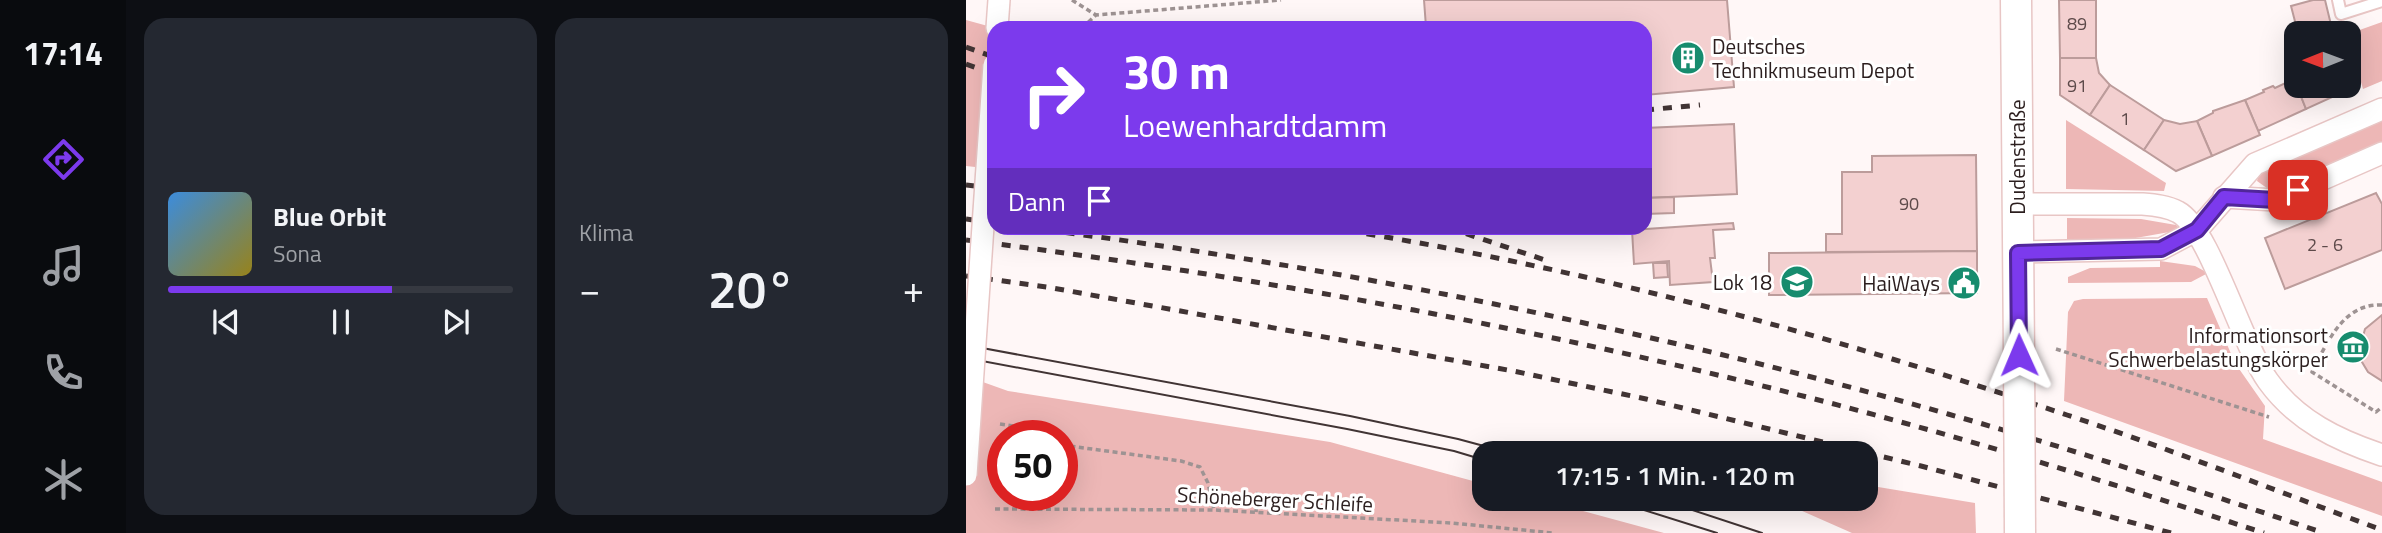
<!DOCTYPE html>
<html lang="de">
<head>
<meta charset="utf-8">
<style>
  body { margin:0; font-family:"Titillium Web",sans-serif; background:#242831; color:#f1f3f6; height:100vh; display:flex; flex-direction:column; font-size:26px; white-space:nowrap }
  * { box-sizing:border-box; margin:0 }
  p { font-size:23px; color:#9ea1a6 }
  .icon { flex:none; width:38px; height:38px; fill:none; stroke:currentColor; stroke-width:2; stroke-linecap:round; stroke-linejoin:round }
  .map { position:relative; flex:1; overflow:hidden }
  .details { display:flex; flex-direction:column; gap:18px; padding:18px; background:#0d0f14; width:840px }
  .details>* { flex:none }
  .guide { position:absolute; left:21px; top:21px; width:665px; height:214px; border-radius:21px; box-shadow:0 7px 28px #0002; background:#7c3aed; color:#fff; overflow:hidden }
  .needle { width:46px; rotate:269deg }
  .controls { position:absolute; left:1318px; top:21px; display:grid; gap:14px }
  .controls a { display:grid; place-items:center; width:77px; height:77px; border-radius:14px; background:#171b24; box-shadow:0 7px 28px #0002; font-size:35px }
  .speed { position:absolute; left:21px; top:420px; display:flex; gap:14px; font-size:35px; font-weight:700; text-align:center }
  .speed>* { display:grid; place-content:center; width:91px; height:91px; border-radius:50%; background:#171b24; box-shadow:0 7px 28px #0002; line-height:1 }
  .speed .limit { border:10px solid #d22; background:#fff; color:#111 }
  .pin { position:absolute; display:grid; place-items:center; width:60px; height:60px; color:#fff; margin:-30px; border-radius:14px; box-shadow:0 4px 10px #0006 }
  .me { position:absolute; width:77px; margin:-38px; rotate:359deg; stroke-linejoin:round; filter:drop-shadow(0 0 5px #0008) }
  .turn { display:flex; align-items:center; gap:24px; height:147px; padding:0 21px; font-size:32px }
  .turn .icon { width:91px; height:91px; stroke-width:2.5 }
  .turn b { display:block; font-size:49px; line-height:60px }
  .then { display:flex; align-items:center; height:66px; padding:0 21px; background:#0003; gap:14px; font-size:26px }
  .big { font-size:52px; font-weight:600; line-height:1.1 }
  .details .widget { flex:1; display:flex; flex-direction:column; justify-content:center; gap:10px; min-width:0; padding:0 24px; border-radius:21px; background:#242831 }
  .song { display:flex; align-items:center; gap:21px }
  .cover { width:84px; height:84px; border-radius:10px; background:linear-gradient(135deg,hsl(210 70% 55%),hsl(50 70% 35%)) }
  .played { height:7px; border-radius:4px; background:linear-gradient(90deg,#7c3aed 65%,#363941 65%) }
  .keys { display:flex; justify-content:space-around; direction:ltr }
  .heat { display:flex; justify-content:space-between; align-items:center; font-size:38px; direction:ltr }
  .details .tiles { flex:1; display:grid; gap:18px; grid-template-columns:repeat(2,1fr) }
  .trip { position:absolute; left:506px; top:441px; width:406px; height:70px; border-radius:21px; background:#171b24; box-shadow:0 7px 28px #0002; font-weight:600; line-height:70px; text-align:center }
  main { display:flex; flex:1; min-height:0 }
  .tabs { display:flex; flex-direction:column; width:126px; justify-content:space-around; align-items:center; background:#090b0e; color:#9ea1a6 }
  .tabs .icon { width:49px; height:49px }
  .tabs .active { color:#7c3aed }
  .tabs b { font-size:32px; color:#f1f3f6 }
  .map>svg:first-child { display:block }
  .green { fill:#edb7b6; fill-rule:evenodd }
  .building { fill:#f3d0d0; stroke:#bc9c9b; stroke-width:2 }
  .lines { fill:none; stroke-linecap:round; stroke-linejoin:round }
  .service-casing { stroke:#e8c6c5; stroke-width:14 }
  .minor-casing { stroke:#e8c6c5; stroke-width:24 }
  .secondary-casing { stroke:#e8c6c5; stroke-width:33 }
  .path { stroke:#9e9393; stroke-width:3.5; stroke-dasharray:5 3.5; stroke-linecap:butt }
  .service { stroke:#fff; stroke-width:10 }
  .minor { stroke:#fff; stroke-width:21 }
  .secondary { stroke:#fff; stroke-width:30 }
  .tram { stroke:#413434; stroke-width:2 }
  .rail { stroke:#413434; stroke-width:5; stroke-dasharray:9 9; stroke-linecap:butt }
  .minor-bridge-casing { stroke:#e8c6c5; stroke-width:24; stroke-linecap:butt }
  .secondary-bridge-casing { stroke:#e8c6c5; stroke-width:33; stroke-linecap:butt }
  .minor-bridge { stroke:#fff; stroke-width:21 }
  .secondary-bridge { stroke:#fff; stroke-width:30 }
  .route-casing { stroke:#51269a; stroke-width:18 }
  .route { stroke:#7c3aed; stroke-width:12 }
  .labels { text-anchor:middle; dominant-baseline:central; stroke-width:6; stroke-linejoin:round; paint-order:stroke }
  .number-label { font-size:18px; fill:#5d4a4a }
  .poi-label { font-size:21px; fill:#2b1e1e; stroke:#fff; text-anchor:end }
  .street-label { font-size:21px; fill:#2b1e1e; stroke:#fff }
</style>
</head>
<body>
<main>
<nav class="tabs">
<b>17:14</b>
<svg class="icon active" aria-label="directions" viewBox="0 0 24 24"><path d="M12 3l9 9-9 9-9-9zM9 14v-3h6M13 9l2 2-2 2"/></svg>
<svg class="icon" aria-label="music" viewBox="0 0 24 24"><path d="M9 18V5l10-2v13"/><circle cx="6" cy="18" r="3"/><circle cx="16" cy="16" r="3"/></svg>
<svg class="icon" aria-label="phone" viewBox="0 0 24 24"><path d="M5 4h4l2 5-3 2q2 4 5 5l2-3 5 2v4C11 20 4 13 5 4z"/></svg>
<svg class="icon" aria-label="climate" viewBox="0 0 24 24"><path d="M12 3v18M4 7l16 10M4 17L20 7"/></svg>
</nav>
<section class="details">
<div class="tiles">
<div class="widget">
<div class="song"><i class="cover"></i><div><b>Blue Orbit</b><p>Sona</p></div></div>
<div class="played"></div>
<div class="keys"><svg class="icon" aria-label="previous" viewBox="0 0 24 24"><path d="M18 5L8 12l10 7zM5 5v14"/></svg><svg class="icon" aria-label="pause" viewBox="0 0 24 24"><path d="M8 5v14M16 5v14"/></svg><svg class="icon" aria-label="next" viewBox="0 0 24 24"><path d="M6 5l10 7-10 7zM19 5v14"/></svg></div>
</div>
<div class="widget"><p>Klima</p>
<div class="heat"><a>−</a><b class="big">20°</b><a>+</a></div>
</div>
</div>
</section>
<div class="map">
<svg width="1416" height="533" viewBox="0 0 1416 533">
  <rect width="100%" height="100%" fill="#fff7f7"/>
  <g class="green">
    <polygon points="0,20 29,28 28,169 0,166"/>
    <polygon points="1416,22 1416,81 1397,89 1383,40 1386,25 1388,32"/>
    <polygon points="1416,119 1416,143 1305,191 1291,181 1293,173"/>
    <polygon points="1100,120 1200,183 1198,191 1100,189"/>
    <polygon points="1101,218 1175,219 1210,225 1212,227 1209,231 1164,239 1101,241"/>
    <polygon points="1194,261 1229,266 1242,273 1225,282 1102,283 1102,277 1124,268 1194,267"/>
    <polygon points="1241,298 1269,363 1299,406 1297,439 1416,482 1416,516 1098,401 1102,312 1108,301 1117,299"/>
    <path d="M0 376 42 391 364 442 518 484V499H573L698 533H0ZM37 436H96V495H37Z"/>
    <polygon points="900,485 1009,503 1010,533 886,533 809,499 900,499"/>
  </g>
  <g class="building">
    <polygon points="458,0 761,0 768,87 679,95 679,28 452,28 460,27"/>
    <polygon points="1093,0 1130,0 1130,58 1094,58"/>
    <polygon points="1347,0 1359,0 1367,33 1332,33 1325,6"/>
    <polygon points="1094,58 1130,58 1133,73 1144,85 1124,115 1094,95"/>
    <polygon points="1328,79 1340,109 1292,131 1279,100 1298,92 1297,90 1307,86 1309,88"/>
    <polygon points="1382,83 1384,89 1340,109 1331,86 1382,86"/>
    <polygon points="1144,85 1198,120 1178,150 1124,115"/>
    <polygon points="1279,100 1294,135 1246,156 1231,121 1247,113 1247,111"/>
    <polygon points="1198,120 1214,124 1231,121 1246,156 1210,171 1178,150"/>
    <polygon points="768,124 771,194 679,198 679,128"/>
    <polygon points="1010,155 1011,251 860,252 860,234 876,234 876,172 906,172 906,156"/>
    <polygon points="1410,193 1416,204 1416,250 1319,289 1299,238"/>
    <polygon points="708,197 708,213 679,214 679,198"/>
    <polygon points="767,223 768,229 747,230 749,258 744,258 747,282 704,285 703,261 668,264 666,230"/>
    <polygon points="1011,251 1011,293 803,295 803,253"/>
    <polygon points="687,263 701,263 702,277 688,278"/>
    <polygon points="1416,315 1416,381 1402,372 1396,362 1393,351 1399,329"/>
  </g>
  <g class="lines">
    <defs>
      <polyline id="service" points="1372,0 1375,14 1416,1"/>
      <g id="minor">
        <polyline points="31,28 33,0"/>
        <polyline points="1258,197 1309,200 1416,153"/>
        <path d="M1051 204H1176C1188 205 1201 206 1212 212 1243 228 1276 345 1302 381 1331 421 1371 440 1416 455"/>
        <polyline points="1052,252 1195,249 1231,230 1289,164 1416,109"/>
      </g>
      <polyline id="secondary" points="1050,0 1053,356"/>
    </defs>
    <use href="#service" class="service-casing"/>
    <use href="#minor" class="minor-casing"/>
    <use href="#secondary" class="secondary-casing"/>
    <g class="path">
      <polyline points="106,0 130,15"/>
      <polyline points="116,28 130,15 315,0"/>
      <path d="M1416 305C1377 303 1361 343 1346 372L1410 412 1416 407"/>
      <polyline points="1090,349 1303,417"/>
      <polyline points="34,424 48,426 73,436"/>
      <polyline points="96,445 215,461 234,467 242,483 248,510"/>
      <polyline points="29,509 248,510 486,523 587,533"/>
      <polyline points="290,512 292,492"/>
    </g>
    <use href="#service" class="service"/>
    <use href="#minor" class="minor"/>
    <use href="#secondary" class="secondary"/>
    <g class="tram">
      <polyline points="0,345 384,416 492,439 544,453"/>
      <polyline points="0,358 381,429 488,451 518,460"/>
      <polyline points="643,499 751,533"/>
      <polyline points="693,499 796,533"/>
    </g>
    <g class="rail">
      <polyline points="0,47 28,57"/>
      <polyline points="0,64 28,74"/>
      <polyline points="679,110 734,105"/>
      <polyline points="0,185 28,188"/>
      <polyline points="0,219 28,223"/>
      <path d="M64 228C374 267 682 329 982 414 1109 450 1234 491 1358 533"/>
      <path d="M365 228C615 267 861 334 1101 415 1207 450 1311 491 1416 530"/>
      <polyline points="483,228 579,260"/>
      <polyline points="523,228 531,229"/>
      <path d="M0 240C279 275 556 325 829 394 987 434 1143 482 1298 533"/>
      <polyline points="0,276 81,287 547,371 680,399 955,466 1205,533"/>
    </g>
    <defs>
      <polyline id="minor-bridge" points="0,475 28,65"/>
      <polyline id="secondary-bridge" points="1053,356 1054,533"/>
    </defs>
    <use href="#minor-bridge" class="minor-bridge-casing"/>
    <use href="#secondary-bridge" class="secondary-bridge-casing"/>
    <use href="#minor-bridge" class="minor-bridge"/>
    <use href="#secondary-bridge" class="secondary-bridge"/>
  </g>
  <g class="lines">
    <defs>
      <polyline id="route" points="1053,355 1052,253 1195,249 1231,230 1258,197 1309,200 1332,190"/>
    </defs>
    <use href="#route" class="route-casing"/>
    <use href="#route" class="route"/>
  </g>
  <defs>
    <symbol id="building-disc" viewBox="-11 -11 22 22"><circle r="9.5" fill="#178c6e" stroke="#fff"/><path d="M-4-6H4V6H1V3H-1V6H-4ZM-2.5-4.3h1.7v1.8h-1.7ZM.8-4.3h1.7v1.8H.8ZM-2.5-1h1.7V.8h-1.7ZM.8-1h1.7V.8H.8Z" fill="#fff"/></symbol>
    <symbol id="school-disc" viewBox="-11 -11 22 22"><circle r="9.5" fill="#178c6e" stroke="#fff"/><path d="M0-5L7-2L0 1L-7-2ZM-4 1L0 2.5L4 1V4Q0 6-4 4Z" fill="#fff"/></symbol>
    <symbol id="civic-disc" viewBox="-11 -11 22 22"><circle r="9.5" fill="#178c6e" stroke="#fff"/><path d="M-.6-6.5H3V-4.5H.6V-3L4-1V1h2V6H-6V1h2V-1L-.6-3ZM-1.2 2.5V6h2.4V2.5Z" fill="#fff"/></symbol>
    <symbol id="museum-disc" viewBox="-11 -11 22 22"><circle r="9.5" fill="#178c6e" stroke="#fff"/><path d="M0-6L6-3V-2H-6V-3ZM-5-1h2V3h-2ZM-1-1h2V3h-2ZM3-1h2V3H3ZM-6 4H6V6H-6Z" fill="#fff"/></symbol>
  </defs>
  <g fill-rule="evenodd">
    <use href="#building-disc" x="703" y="39" width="38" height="38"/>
    <use href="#school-disc" x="812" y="263" width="38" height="38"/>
    <use href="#civic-disc" x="979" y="264" width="38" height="38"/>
    <use href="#museum-disc" x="1368" y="328" width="38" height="38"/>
  </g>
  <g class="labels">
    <g class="number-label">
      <text x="1111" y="23">89</text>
      <text x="1111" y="85">91</text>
      <text x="1159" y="118">1</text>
      <text x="943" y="203">90</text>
      <text x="1359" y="244">2 - 6</text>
    </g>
    <g class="poi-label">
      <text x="746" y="46" text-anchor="start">Deutsches<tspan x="746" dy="24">Technikmuseum Depot</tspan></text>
      <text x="806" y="282">Lok 18</text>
      <text x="974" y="283">HaiWays</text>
      <text x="1362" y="335">Informationsort<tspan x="1362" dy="24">Schwerbelastungskörper</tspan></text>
    </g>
    <g class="street-label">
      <text transform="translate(1051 157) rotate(-90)">Dudenstraße</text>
      <text transform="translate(309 499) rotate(3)">Schöneberger Schleife</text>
    </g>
  </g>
</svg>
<div class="controls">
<a><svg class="needle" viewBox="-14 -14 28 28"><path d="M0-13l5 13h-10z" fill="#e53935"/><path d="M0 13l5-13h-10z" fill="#9ea1a6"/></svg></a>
</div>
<div class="speed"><div class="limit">50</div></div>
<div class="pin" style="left:1332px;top:190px;background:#d93025"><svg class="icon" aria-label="arrive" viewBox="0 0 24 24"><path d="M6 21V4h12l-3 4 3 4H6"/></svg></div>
<svg class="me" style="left:1053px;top:355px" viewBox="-20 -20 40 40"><path d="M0-17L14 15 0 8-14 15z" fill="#7c3aed" stroke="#fff" stroke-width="4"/></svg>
<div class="trip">17:15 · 1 Min. · 120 m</div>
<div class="guide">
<div class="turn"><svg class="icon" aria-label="right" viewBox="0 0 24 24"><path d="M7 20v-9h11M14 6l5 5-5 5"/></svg><div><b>30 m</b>Loewenhardtdamm</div></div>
<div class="then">Dann<svg class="icon" aria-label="arrive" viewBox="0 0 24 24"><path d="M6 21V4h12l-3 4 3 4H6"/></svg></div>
</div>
</div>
</main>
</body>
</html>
